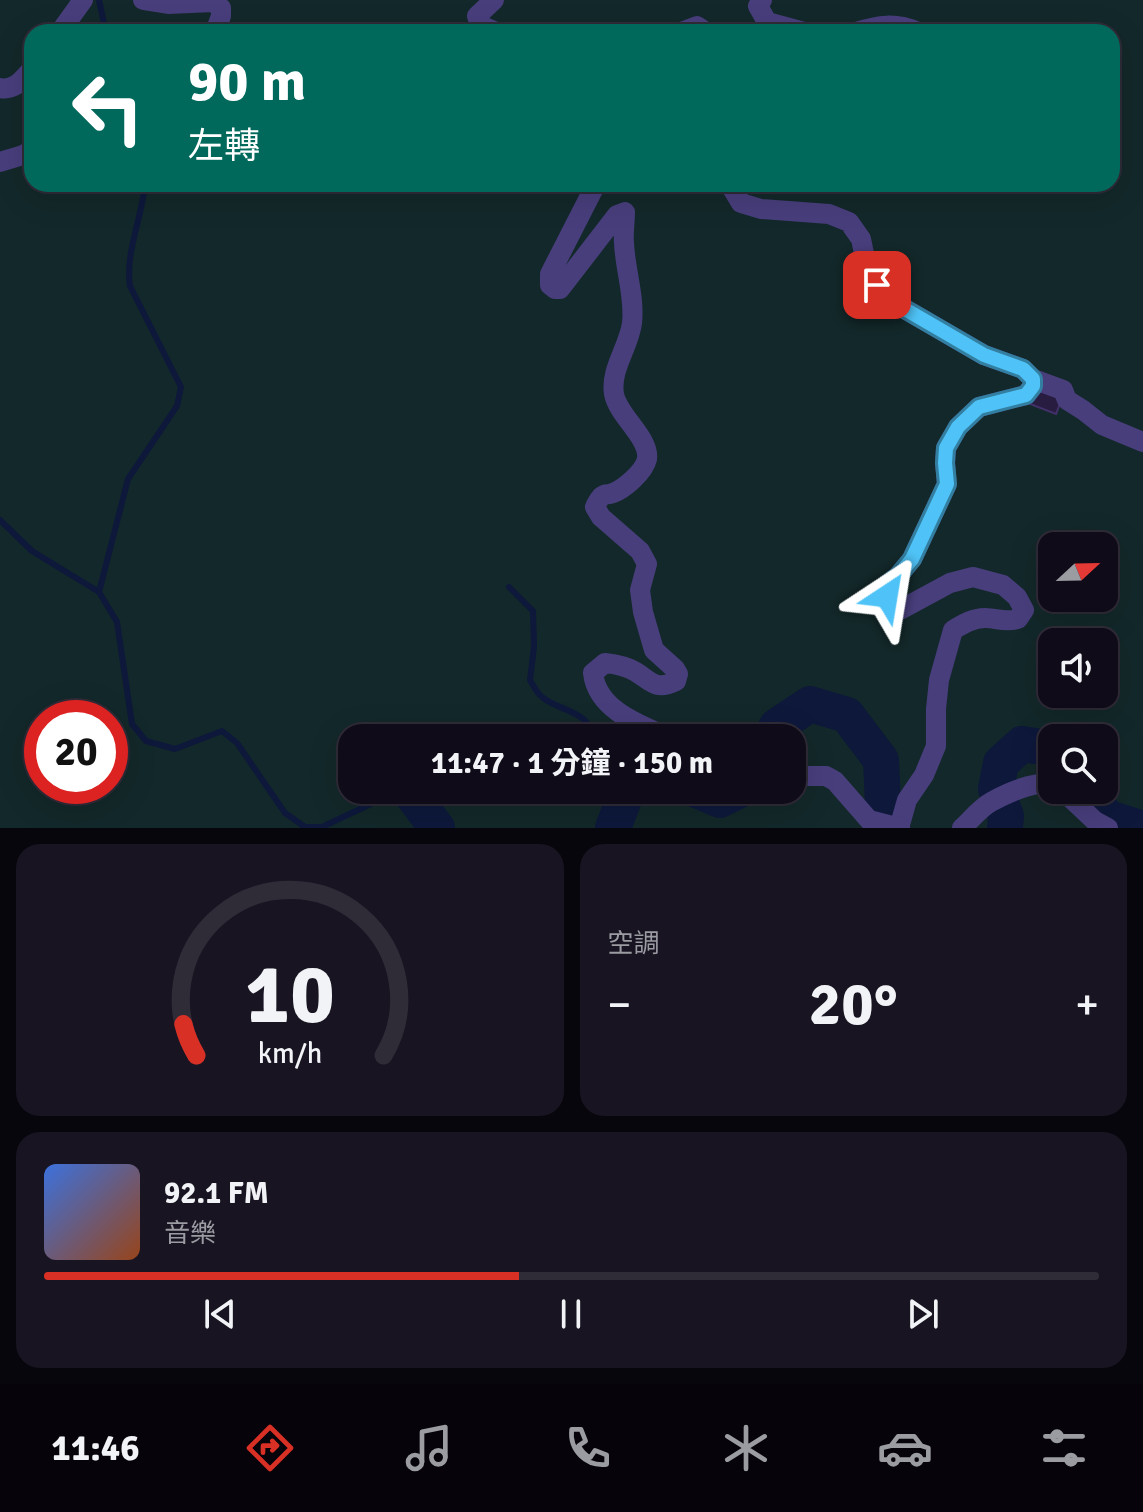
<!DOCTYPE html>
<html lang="zh-TW">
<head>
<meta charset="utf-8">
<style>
  body { margin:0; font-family:Signika,"Noto Sans TC",sans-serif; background:#181421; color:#f1f3f6; height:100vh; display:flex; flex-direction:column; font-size:30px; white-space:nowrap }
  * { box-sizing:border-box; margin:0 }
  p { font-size:26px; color:#9b9ba2 }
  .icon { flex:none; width:44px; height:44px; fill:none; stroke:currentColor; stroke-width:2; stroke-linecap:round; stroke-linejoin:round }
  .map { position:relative; height:828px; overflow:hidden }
  .panel { display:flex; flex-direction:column; gap:16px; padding:16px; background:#08060d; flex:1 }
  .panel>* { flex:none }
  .hud { position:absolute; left:24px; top:24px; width:1096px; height:168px; border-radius:24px; box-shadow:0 8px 32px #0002,0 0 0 2px #2f2b37; background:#00695c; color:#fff; overflow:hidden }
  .needle { width:52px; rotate:68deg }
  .tools { position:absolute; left:1038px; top:532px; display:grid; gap:16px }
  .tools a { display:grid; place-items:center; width:80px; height:80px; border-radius:16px; background:#0f0b18; box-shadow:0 8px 32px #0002,0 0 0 2px #2f2b37; font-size:40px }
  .speed { position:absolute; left:24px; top:700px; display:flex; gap:16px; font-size:40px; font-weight:700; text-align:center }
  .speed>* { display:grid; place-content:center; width:104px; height:104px; border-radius:50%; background:#0f0b18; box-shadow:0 8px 32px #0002,0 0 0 2px #2f2b37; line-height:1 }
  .speed .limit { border:12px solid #d22; background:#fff; color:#111 }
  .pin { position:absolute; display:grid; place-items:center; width:68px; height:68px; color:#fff; margin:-34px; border-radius:16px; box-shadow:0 4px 12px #0006 }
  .me { position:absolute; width:88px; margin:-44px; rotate:33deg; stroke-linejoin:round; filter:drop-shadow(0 0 6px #0008) }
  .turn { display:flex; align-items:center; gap:28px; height:168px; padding:0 32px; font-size:36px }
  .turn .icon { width:104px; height:104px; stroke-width:2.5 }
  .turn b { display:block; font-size:56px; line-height:68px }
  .big { font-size:60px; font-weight:700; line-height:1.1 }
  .panel .widget { flex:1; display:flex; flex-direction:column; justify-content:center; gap:12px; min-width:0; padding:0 28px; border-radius:24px; background:#181421 }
  .panel .dial { align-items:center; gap:0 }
  .dial svg { height:208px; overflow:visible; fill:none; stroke:#2f2b37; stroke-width:7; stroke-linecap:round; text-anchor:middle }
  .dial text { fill:#f1f3f6; stroke:none }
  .song { display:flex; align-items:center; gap:24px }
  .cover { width:96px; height:96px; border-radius:12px; background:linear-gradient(135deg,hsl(220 70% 55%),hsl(20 70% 35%)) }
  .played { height:8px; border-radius:4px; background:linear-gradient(90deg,#d93025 45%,#2f2b37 45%) }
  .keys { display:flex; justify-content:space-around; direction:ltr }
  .heat { display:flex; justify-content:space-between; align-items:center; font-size:44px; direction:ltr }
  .panel .tiles { flex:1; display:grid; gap:16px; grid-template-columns:1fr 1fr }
  .widget:last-child { grid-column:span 2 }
  .trip { position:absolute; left:338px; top:724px; width:468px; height:80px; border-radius:24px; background:#0f0b18; box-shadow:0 8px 32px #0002,0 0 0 2px #2f2b37; font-weight:700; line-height:80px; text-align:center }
  .menu { display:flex; height:128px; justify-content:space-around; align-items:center; background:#06040a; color:#9b9ba2 }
  .menu .icon { width:56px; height:56px }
  .menu .selected { color:#d93025 }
  .menu b { font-size:36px; color:#f1f3f6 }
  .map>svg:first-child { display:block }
  .green { fill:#13282a; fill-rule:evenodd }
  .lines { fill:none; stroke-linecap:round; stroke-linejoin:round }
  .stream { stroke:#0d183b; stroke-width:6 }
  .river { stroke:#0d183b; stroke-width:36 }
  .building { fill:#281d40; stroke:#43306a; stroke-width:2 }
  .minor { stroke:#483e7c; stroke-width:20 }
  .route-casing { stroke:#337fa1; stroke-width:20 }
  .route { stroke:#4fc3f7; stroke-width:14 }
</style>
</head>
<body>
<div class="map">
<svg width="1143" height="828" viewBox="0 0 1143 828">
  <rect width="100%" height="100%" fill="#140f20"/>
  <path class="green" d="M0 0H1143V828H0ZM32 32H1112V184H32ZM1052 546H1104V598H1052ZM1052 642H1104V694H1052ZM42 718H110V786H42ZM352 738H792V790H352ZM1052 738H1104V790H1052Z"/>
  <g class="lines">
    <g class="stream">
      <polyline points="99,0 106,32"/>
      <polyline points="0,520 32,551 99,592 117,622 132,724 146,741 175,749 222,731 237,743 285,813 305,827 322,827 392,794 410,792"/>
      <path d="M509 587 533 611 534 647 530 680C533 685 537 693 542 697 558 711 592 711 592 738"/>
      <path d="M99 592 128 479 177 406 181 387 130 286C125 253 142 218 145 184"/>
      <polyline points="603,790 626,794"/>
    </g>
    <g class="river">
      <polyline points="770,738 777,726 810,704 847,715 881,760 884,828"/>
      <polyline points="696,790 720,800 740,790"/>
      <polyline points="1084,790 1108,818 1140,828"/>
      <polyline points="410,792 437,828"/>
      <polyline points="613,828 626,794 629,790"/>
      <polyline points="1005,828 1006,816 996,789 1001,763 1022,744 1048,748 1052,752"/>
    </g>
  </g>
  <polygon class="building" points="1038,383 1064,393 1056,414 1030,404"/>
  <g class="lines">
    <g class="minor">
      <polyline points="143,0 168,4 213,2 221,8 221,16 215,32"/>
      <polyline points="494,0 477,16 480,25 496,32"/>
      <polyline points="762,0 758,6 767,22 804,32"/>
      <polyline points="60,32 83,0"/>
      <polyline points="681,32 697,26 706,32"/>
      <path d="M856 32C878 25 896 22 918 32"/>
      <path d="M0 88C15 91 23 79 32 69"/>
      <polyline points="0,162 23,155 32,150"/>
      <path d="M596 184 550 274V285L555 289H560L617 215 625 212C625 222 623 233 624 243 625 269 635 297 632 323 629 347 610 369 614 394 618 416 650 438 647 459 644 472 624 489 613 493 606 496 607 492 601 497 598 500 597 503 595 507L601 517 640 551 647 564 640 590 643 612 654 650 675 669 678 674 676 681C656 691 652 682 636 672 626 666 615 664 605 663L593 673C597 710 640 725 670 738"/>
      <path d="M736 184 732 188 741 203 761 209 829 214 849 222 861 239 866 263 877 285 903 308 984 355 1023 369 1033 379V386L1026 395 979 407 958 427 946 448 945 463 947 484 912 559 898 576 888 584C887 597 889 603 900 610L950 583 973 577 1003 585 1017 597 1024 610 1018 619C1004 623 998 618 985 618 973 618 963 624 953 630L939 680 936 709V746L924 775 907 800 899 828"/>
      <polyline points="1033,379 1063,390 1067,400 1083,410 1102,425 1143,442"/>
      <polyline points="792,776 826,776 835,781 869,820 900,828"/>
      <polyline points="1062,790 1095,821 1108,828"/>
      <path d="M962 828C971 820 980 808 991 802 1007 793 1034 781 1052 784"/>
    </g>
  </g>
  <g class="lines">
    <defs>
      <polyline id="route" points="877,285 903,308 984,355 1023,369 1033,379 1033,386 1026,395 979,407 958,427 946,448 945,463 947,484 912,559 898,576 888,584 887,596"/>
    </defs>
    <use href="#route" class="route-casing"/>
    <use href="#route" class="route"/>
  </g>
</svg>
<div class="tools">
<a><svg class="needle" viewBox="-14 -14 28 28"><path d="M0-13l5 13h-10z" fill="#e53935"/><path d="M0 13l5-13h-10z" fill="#9b9ba2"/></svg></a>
<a><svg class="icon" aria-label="sound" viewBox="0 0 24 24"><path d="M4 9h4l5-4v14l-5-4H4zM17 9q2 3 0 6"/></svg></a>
<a><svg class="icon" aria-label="search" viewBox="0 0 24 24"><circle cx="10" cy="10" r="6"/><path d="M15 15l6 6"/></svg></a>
</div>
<div class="speed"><div class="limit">20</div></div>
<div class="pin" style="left:877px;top:285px;background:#d93025"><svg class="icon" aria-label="arrive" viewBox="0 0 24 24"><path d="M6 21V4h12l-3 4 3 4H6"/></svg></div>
<svg class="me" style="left:887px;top:596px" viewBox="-20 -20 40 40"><path d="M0-17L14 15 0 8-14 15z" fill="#4fc3f7" stroke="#fff" stroke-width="4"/></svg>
<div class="trip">11:47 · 1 分鐘 · 150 m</div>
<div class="hud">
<div class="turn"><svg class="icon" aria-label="left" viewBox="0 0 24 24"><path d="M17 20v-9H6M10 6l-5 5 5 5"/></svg><div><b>90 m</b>左轉</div></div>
</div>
</div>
<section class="panel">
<div class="tiles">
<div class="widget dial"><svg viewBox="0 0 100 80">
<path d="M14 69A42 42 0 1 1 86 69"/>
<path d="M14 69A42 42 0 0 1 9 57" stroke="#d93025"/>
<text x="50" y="56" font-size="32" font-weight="700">10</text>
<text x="50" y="72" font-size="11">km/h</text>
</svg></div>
<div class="widget"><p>空調</p>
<div class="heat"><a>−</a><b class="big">20°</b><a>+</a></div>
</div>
<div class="widget">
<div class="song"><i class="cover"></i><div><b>92.1 FM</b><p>音樂</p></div></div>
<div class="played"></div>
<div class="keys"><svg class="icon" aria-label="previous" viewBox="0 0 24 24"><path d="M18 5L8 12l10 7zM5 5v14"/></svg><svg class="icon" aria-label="pause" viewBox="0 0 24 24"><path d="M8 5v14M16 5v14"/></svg><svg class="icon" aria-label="next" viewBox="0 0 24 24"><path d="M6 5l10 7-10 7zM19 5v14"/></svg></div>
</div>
</div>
</section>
<nav class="menu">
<b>11:46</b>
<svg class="icon selected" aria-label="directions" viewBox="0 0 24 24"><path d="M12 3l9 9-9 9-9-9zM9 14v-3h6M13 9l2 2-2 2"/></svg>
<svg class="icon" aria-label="music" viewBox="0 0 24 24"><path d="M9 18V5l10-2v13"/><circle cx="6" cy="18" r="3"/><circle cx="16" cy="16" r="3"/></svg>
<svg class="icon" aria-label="phone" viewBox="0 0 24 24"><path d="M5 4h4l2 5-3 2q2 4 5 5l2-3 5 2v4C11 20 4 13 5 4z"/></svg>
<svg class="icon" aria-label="climate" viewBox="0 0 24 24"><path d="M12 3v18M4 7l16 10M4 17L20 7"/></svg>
<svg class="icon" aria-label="car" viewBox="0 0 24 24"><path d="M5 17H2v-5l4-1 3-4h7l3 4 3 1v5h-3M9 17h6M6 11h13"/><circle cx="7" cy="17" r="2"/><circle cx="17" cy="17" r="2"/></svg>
<svg class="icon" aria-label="filters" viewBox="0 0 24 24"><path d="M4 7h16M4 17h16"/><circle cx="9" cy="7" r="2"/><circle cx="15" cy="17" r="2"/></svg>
</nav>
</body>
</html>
